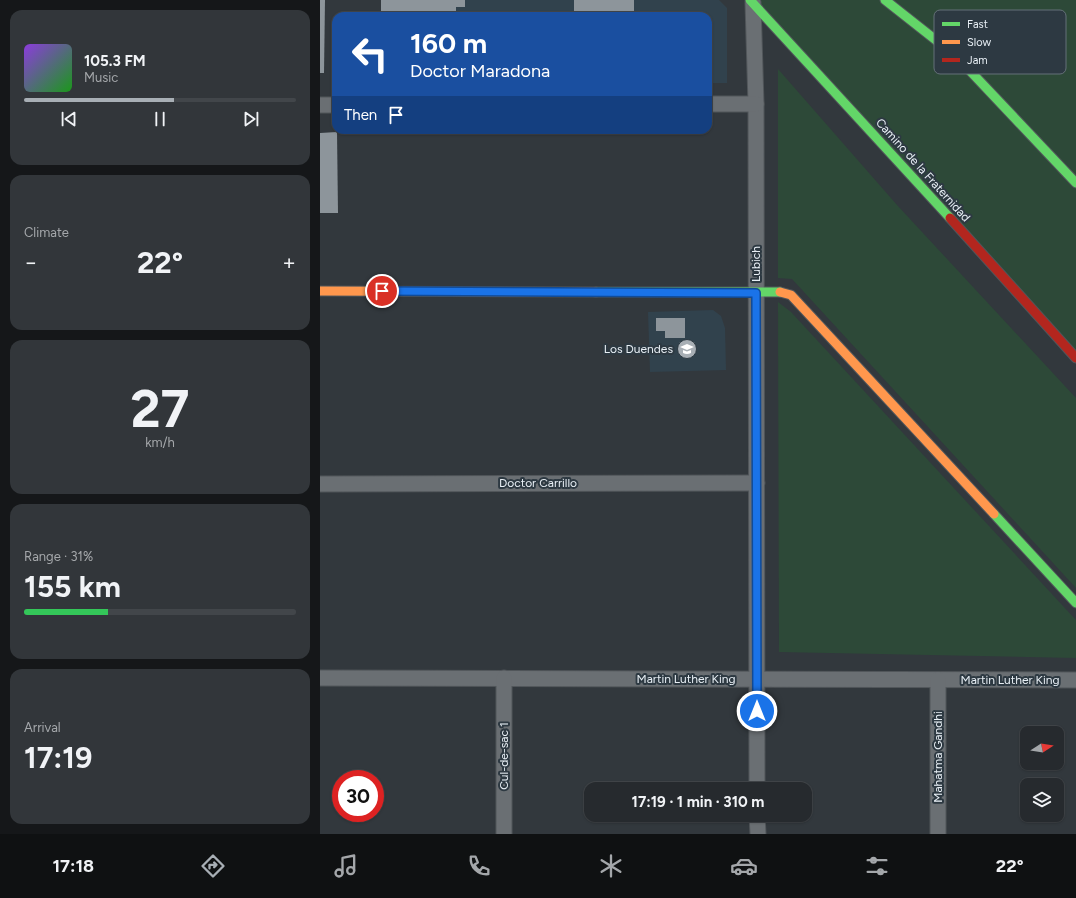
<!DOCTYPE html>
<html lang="en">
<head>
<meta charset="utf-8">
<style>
  body { margin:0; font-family:Figtree,sans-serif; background:#32363a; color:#f1f3f6; height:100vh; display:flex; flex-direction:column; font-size:15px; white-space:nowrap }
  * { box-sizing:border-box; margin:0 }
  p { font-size:13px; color:#a4a7aa }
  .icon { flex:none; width:22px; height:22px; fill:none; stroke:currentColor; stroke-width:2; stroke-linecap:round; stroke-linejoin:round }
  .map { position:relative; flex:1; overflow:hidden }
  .sheet { display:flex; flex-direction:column; gap:10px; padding:10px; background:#151719; width:320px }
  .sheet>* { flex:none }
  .hud { position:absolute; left:12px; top:12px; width:380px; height:122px; border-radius:12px; box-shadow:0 1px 3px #0004,0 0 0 1px #42464a; background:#1a4fa0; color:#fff; overflow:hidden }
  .needle { width:26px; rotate:78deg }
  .controls { position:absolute; left:700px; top:726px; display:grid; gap:8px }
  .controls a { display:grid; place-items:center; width:44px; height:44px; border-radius:8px; background:#262a2e; box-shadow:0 1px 3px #0004,0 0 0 1px #42464a; font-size:20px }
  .speed { position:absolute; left:12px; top:770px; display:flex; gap:8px; font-size:20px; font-weight:700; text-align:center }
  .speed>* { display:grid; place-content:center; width:52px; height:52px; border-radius:50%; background:#262a2e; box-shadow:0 1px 3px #0004,0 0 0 1px #42464a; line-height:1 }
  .speed .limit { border:6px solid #d22; background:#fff; color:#111 }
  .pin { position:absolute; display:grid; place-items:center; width:34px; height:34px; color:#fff; margin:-17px; border:2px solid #fff; border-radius:50%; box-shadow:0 1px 4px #0007 }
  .me { position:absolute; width:44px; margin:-22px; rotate:0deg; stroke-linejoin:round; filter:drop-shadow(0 0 3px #0008) }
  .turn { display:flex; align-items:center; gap:14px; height:84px; padding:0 12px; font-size:18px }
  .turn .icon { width:52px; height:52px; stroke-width:2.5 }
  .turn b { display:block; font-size:28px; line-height:34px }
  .then { display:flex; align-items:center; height:38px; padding:0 12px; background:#0003; gap:8px; font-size:15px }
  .big { font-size:30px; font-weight:700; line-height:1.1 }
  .sheet .widget { flex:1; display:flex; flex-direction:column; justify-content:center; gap:6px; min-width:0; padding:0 14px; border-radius:12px; background:#32363a }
  .sheet .dial { align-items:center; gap:0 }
  .dial b { font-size:52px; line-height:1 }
  .song { display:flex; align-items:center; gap:12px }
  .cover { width:48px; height:48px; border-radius:6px; background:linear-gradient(135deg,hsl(270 70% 55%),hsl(120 70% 35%)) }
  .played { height:4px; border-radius:2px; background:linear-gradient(90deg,#a8afb5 55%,#42464a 55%) }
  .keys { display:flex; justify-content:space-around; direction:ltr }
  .heat { display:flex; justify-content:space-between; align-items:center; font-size:22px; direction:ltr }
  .charge { height:6px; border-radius:3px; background:linear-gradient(90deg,#34c759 31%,#42464a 0) }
  .trip { position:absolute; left:264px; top:782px; width:228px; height:40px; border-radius:12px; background:#262a2e; box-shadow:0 1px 3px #0004,0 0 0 1px #42464a; font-weight:700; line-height:40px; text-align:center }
  .menu { display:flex; height:64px; justify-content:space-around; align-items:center; background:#0f1112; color:#a4a7aa }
  .menu .icon { width:28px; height:28px }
  .menu .current { color:#a8afb5 }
  .menu b { font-size:18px; color:#f1f3f6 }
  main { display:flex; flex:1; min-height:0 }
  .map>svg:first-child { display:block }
  .built { fill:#31424d }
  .green { fill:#2d4938 }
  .building { fill:#8d959b }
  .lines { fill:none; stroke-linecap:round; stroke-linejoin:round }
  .street-casing { stroke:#51565a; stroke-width:17 }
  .fast-casing { stroke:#51565a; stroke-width:11 }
  .slow-casing { stroke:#51565a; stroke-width:11 }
  .jam-casing { stroke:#51565a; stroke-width:11 }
  .street { stroke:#6a6f73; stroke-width:15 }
  .fast { stroke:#63d668; stroke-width:9 }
  .slow { stroke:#ff974d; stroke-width:9 }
  .jam { stroke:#b3261e; stroke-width:9 }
  .route-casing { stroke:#114b97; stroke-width:10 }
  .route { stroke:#1a73e8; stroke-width:7 }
  .labels { text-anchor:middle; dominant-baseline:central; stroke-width:4; stroke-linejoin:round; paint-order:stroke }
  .street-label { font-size:12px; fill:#e8eff5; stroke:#2d3942 }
  .poi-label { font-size:12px; fill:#e8eff5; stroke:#2d3942; text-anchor:end }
  .key { fill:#2d3942; stroke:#657078; stroke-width:1 }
  .key-label { font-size:11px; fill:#e8eff5 }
</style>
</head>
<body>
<main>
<section class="sheet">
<div class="widget">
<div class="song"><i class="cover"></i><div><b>105.3 FM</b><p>Music</p></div></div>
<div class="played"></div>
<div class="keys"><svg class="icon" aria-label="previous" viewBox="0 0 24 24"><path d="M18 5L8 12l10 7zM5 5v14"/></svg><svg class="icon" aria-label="pause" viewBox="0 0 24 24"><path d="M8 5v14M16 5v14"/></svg><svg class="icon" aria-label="next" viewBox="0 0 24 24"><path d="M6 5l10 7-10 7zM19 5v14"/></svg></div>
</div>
<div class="widget"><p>Climate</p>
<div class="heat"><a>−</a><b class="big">22°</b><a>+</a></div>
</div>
<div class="widget dial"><b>27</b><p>km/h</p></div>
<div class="widget"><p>Range · 31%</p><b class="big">155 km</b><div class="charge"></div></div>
<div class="widget"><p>Arrival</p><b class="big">17:19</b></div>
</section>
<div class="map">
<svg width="756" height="834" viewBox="0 0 756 834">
  <rect width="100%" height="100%" fill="#32383d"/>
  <g class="built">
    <polygon points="116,0 399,0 407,8 407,83 388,83 388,16 86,16"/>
    <polygon points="393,310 401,316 405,328 406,370 330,372 328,312"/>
  </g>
  <g class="green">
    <polygon points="430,0 756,0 756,358"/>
    <polygon points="458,69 577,205 756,398 756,588 472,279 458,278"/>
    <polygon points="458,302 471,312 756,620 756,658 459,652"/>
  </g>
  <g class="building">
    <polygon points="0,0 5,0 4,73 0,73"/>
    <polygon points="61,0 145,0 145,7 136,7 136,16 61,16"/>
    <rect x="254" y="0" width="60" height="16"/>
    <rect x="12" y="44" width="4" height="24"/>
    <polygon points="17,132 18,213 0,213 0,133"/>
    <polygon points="336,318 365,318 365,338 345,338 345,331 336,331"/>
  </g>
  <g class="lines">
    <defs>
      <g id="street">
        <polyline points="433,3 436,104 437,789"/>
        <polyline points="388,104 436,104"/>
        <polyline points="0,105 16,105"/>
        <polyline points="0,484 437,483"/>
        <polyline points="0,678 756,680"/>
        <polyline points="618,680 618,834"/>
        <polyline points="437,815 438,834"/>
        <polyline points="184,834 184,678"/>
      </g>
      <g id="fast">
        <polyline points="430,0 630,218"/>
        <polyline points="565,0 636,56 756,183"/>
        <polyline points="276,292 460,292"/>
        <polyline points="674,514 756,603"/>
      </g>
      <g id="slow">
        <polyline points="0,291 276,292"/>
        <polyline points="460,292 471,295 674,514"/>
      </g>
      <polyline id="jam" points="630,218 756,358"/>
    </defs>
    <use href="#street" class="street-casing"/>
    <use href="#fast" class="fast-casing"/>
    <use href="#slow" class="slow-casing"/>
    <use href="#jam" class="jam-casing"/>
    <use href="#street" class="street"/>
    <use href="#fast" class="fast"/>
    <use href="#slow" class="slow"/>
    <use href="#jam" class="jam"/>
  </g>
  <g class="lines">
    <defs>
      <polyline id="route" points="62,291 436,293 437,711"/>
    </defs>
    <use href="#route" class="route-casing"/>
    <use href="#route" class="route"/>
  </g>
  <defs>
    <symbol id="school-disc" viewBox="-11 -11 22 22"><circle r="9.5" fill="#a8afb5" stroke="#2d3942"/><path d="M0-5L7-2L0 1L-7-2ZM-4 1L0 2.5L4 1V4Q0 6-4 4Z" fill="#fff"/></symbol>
  </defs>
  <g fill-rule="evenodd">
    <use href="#school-disc" x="356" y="338" width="22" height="22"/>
  </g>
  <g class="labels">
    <g class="street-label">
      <text transform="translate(603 170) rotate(48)">Camino de la Fraternidad</text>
      <text transform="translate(436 264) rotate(-90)">Lubich</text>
      <text x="218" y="483">Doctor Carrillo</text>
      <text x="366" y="679">Martin Luther King</text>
      <text x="690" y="680">Martin Luther King</text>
      <text transform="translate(184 756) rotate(-90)">Cul-de-sac 1</text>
      <text transform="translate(618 757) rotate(-90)">Mahatma Gandhi</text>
    </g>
    <g class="poi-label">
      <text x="353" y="349">Los Duendes</text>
    </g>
  </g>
  <rect x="614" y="10" width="132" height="64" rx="6" class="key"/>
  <rect x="622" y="22" width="18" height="4" fill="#63d668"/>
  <rect x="622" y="40" width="18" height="4" fill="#ff974d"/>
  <rect x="622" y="58" width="18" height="4" fill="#b3261e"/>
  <g class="key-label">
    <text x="647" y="28">Fast</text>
    <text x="647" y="46">Slow</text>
    <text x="647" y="64">Jam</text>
  </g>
</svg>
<div class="controls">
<a><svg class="needle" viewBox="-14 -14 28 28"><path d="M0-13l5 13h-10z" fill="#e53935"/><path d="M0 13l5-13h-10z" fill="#a4a7aa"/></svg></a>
<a><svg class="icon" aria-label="layers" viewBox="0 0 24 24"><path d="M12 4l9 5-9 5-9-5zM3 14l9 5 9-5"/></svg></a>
</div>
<div class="speed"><div class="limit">30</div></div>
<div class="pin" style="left:62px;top:291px;background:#d93025"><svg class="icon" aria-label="arrive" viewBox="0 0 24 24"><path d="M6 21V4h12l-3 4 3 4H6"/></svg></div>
<svg class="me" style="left:437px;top:711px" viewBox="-20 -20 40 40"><circle r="17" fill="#1a73e8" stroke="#fff" stroke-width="3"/><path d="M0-11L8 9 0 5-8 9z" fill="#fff"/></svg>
<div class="trip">17:19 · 1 min · 310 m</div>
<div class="hud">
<div class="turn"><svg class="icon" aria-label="left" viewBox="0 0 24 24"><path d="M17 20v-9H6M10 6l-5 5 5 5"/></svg><div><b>160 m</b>Doctor Maradona</div></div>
<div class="then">Then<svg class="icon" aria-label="arrive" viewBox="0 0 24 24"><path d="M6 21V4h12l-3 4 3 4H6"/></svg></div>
</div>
</div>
</main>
<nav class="menu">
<b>17:18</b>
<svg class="icon current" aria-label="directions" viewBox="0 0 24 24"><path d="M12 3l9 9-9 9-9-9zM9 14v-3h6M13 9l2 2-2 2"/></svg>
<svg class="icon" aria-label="music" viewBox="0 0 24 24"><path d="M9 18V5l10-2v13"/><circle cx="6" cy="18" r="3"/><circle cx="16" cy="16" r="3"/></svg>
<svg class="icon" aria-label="phone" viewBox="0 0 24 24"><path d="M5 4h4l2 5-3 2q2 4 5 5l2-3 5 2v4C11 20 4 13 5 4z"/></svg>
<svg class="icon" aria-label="climate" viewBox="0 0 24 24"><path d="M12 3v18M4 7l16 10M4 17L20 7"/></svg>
<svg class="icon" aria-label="car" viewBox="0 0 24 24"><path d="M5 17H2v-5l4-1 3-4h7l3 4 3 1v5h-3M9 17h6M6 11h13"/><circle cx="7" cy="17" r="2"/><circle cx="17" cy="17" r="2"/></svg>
<svg class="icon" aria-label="filters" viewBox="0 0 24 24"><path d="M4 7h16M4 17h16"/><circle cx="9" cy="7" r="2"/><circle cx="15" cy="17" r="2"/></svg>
<b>22°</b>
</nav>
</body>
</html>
